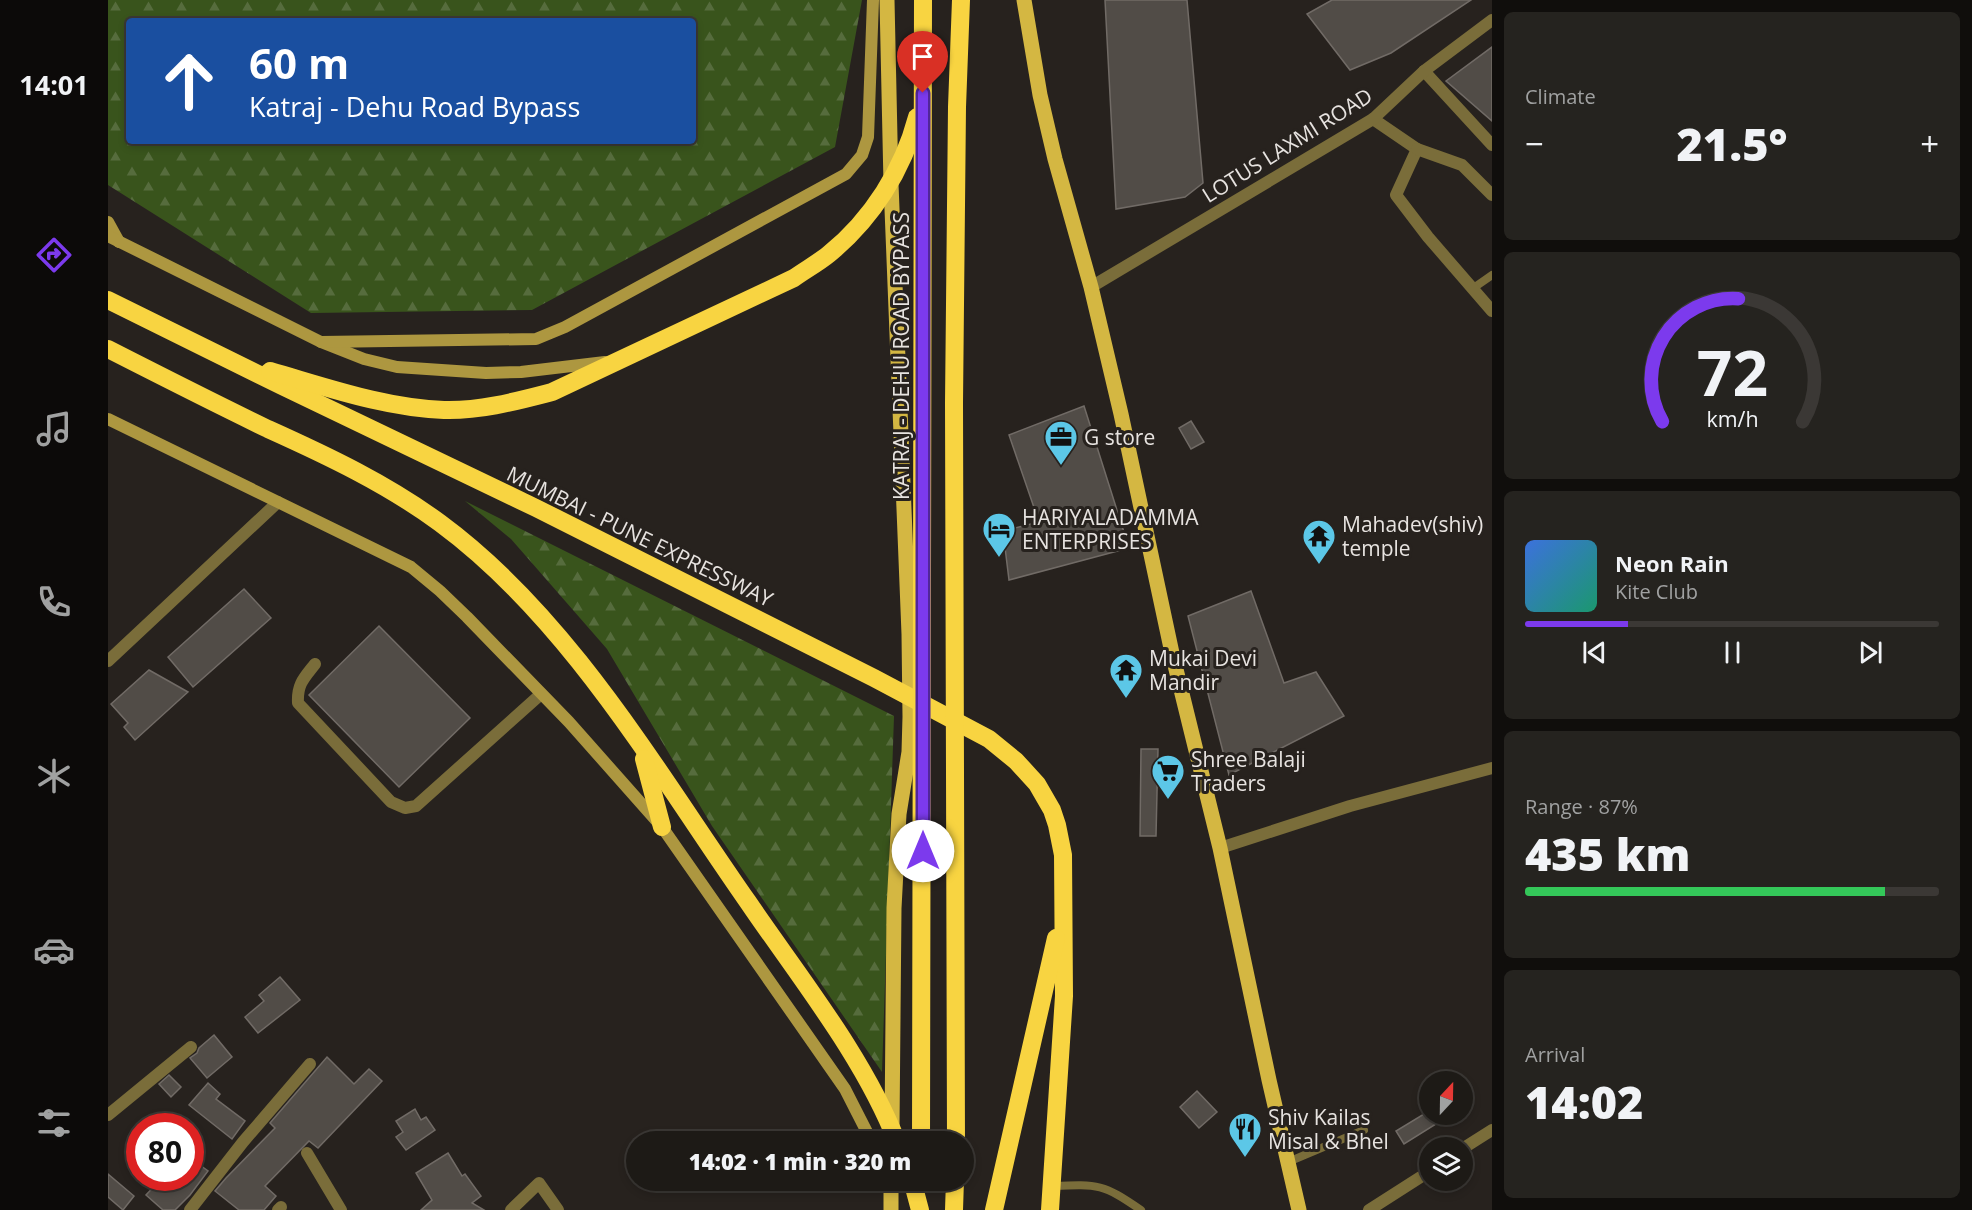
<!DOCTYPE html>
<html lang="en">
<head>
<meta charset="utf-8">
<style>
  body { margin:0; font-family:"Open Sans",sans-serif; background:#25231f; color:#f1f3f6; height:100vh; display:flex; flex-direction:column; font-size:22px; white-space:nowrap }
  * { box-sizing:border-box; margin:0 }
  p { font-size:20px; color:#a0a1a1 }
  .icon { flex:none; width:33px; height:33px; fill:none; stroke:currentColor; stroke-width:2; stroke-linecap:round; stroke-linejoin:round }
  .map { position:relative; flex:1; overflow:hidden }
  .side { display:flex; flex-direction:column; gap:12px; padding:12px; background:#100e0c; width:480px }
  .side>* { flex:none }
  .top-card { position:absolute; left:18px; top:18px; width:570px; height:126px; border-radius:6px; box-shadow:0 3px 9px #0003,0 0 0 2px #3b3835; background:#1a4fa0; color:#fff; overflow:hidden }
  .needle { width:39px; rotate:22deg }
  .buttons { position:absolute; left:1311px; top:1071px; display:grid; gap:12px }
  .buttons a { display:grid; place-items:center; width:54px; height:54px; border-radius:50%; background:#1d1a16; box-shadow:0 3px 9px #0003,0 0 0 2px #3b3835; font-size:30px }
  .speed { position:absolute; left:18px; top:1113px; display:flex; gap:12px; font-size:30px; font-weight:700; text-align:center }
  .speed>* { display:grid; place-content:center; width:78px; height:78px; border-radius:50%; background:#1d1a16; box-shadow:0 3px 9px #0003,0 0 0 2px #3b3835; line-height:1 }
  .speed .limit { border:9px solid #d22; background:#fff; color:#111 }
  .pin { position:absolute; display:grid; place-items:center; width:51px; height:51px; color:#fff; margin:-62px -26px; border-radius:50% 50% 50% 0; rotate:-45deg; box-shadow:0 0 6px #0007 }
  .pin .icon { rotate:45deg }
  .me { position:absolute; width:66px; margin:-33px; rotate:0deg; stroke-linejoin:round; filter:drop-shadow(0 0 4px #0008) }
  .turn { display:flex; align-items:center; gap:21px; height:126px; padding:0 24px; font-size:27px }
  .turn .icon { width:78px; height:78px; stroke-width:2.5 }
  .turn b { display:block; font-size:42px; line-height:51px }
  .big { font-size:45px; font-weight:800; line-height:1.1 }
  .side .widget { flex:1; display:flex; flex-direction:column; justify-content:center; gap:9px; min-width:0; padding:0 21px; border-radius:9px; background:#25231f }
  .side .dial { align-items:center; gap:0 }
  .dial svg { height:156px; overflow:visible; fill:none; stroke:#3b3835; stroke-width:7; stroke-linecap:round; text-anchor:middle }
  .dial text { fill:#f1f3f6; stroke:none }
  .song { display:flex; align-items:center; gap:18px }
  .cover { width:72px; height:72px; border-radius:9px; background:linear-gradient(135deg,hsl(220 70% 55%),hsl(160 70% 35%)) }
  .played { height:6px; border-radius:3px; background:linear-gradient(90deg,#7c3aed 25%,#3b3835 25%) }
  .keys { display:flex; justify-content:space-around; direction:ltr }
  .heat { display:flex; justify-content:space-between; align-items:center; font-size:33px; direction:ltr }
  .charge { height:9px; border-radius:4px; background:linear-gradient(90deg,#34c759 87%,#3b3835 0) }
  .trip { position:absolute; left:518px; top:1131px; width:348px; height:60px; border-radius:30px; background:#1d1a16; box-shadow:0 3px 9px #0003,0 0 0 2px #3b3835; font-weight:800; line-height:60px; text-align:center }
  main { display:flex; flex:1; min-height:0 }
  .menu { display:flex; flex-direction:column; width:108px; justify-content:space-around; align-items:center; background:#0c0a09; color:#a0a1a1 }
  .menu .icon { width:42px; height:42px }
  .menu .current { color:#7c3aed }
  .menu b { font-size:27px; color:#f1f3f6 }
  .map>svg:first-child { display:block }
  .forest { fill:url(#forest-firs); fill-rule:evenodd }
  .building { fill:#514c47; stroke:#716b66; stroke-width:1.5 }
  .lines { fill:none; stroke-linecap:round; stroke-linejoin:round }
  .lane { stroke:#7a6d3a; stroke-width:8 }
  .street { stroke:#7a6d3a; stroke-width:12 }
  .secondary { stroke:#ad9740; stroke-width:12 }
  .primary { stroke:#d4b742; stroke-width:15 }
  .highway { stroke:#f8d441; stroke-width:18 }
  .route-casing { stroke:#51269a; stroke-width:15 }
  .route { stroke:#7c3aed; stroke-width:10 }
  .labels { text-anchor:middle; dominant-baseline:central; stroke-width:6; stroke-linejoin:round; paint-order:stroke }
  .street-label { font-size:21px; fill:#e7e3e0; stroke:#27221e }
  .poi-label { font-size:21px; fill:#e7e3e0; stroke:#27221e; text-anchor:start }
</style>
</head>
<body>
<main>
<nav class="menu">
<b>14:01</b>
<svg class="icon current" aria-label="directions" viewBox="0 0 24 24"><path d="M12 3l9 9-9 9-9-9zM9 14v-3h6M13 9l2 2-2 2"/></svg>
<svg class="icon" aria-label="music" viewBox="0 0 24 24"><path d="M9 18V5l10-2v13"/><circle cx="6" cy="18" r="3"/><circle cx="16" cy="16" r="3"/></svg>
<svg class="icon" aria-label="phone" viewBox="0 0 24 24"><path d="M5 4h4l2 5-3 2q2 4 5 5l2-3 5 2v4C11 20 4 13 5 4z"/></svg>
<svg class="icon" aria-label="climate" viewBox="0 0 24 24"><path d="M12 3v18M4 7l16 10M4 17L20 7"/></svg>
<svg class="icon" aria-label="car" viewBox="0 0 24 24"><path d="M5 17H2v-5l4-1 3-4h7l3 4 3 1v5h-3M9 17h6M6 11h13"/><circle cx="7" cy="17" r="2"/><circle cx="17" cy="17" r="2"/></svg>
<svg class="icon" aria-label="filters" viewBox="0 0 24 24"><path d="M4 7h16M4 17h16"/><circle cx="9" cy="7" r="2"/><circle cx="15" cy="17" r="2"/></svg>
</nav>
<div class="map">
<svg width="1384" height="1210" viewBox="0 0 1384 1210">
  <defs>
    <pattern id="forest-firs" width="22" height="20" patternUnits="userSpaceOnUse" patternTransform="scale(1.5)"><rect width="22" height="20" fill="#39541c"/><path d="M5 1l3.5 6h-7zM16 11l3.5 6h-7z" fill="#566c3d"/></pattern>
  </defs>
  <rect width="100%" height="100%" fill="#27221e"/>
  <g class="forest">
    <path d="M0 0H754L727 147 424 310 203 313 0 185ZM21 21H585V141H21Z"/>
    <polygon points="357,501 786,716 774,1072 604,826 499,649 403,539"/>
  </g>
  <g class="building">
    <polygon points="997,0 1079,0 1095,183 1077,197 1008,209"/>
    <polygon points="1224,0 1363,0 1283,53 1242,70 1199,14"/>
    <polygon points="1384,47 1384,121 1338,81"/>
    <polygon points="976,406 1021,548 901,580 895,531 931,522 901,435"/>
    <polygon points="1083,421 1096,442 1083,449 1071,428"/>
    <polygon points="136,589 163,618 85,687 60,657"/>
    <polygon points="1143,591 1176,683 1208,672 1236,716 1121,775 1080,616"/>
    <polygon points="271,626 362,718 291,787 201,695"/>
    <polygon points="41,670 80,692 27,740 16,727 20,723 3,704"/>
    <polygon points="1033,749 1050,749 1048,836 1032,836"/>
    <polygon points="172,977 192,1000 150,1033 137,1017 156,1001 151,995"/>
    <polygon points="106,1035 124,1057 99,1078 82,1058 89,1053 91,1048"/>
    <polygon points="219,1057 246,1084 261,1069 274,1081 210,1148 201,1141 157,1186 168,1196 156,1210 131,1210 107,1191 118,1178 167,1128 162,1123"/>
    <polygon points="61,1075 73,1087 63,1097 51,1084"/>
    <polygon points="100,1083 112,1094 108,1099 137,1121 124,1139 81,1105"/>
    <polygon points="1089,1091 1109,1112 1091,1128 1072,1107"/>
    <polygon points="307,1109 313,1120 318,1117 327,1130 298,1150 288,1137 295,1132 288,1121"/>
    <polygon points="1316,1114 1344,1114 1296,1144 1288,1131"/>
    <polygon points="340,1153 354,1176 357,1174 373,1196 364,1203 376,1210 313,1210 324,1200 308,1173"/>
    <polygon points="82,1158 100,1171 82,1195 67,1210 55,1210 38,1195 54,1178 82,1178"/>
    <polygon points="0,1174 26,1196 15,1210 0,1197"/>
  </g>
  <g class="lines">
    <g class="lane">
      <polyline points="1364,289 1384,275"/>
      <polyline points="1180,1162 1256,1130"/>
      <path d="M945 1186C991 1184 995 1184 1033 1210"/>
    </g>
    <g class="street">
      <polyline points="1316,71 1384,145"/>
      <polyline points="1265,119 1309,149 1288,195 1320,237 1384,311"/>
      <polyline points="1309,149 1354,165 1384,195"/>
      <polyline points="983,287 1265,119 1316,71 1384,20"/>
      <polyline points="0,661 170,502"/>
      <path d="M207 664C196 678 189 684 190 703L283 802 297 808 308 806 433 694"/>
      <polyline points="1112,848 1242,806 1384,768"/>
      <polyline points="0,1115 83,1047"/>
      <polyline points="1354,1149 1384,1130"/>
      <polyline points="199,1153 233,1210"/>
      <polyline points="82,1210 135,1142 202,1064"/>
      <polyline points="170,1210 173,1207"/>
      <polyline points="403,1210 431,1183 450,1210"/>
      <polyline points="1261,1210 1322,1171"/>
    </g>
    <g class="secondary">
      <polyline points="0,222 11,242"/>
      <polyline points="0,236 213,342 256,359 289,367 378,373 413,372 497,362"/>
      <polyline points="213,342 428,339 457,327 738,174 754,155 760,137 765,0"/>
      <polyline points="0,419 303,567 332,591 359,617 461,722 554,827 737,1089 764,1142"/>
    </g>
    <g class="primary">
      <polyline points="779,0 783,184 801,634 802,717 801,752 791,814 786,908 784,1127"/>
      <polyline points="916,0 932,95 947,159 983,287 1013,414 1064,653 1112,848 1161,1080 1191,1210"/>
      <polyline points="783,1210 783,1180"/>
    </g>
    <g class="highway">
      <polyline points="0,300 174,386 428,508 766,678 881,739 908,761 929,784 944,810 949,825 955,855 956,996 942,1210"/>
      <path d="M0 349C53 376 106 403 160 429 220 456 279 484 332 523 461 618 549 772 640 902 691 977 756 1057 789 1142"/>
      <path d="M162 371C218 387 277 408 336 410 373 411 409 401 444 392L686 278C697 270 710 263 721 254 764 219 795 170 809 117"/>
      <polyline points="536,759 554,827"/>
      <polyline points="813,1142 815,0"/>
      <polyline points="848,1142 846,403 849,107 853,0"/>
      <polyline points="804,1180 812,1210"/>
      <polyline points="846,1210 847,1180"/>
      <polyline points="886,1210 948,938"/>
    </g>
  </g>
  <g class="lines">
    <defs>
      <polyline id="route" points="815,851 815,93"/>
    </defs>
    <use href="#route" class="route-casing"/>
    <use href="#route" class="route"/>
  </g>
  <defs>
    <symbol id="office-pin" viewBox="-11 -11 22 30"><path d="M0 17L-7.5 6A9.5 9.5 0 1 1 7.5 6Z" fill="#5cc7e7" stroke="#27221e"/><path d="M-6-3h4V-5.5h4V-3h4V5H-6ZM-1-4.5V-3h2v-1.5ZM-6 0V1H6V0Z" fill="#111"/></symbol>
    <symbol id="hotel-pin" viewBox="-11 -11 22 30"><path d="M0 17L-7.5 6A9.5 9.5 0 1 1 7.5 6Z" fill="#5cc7e7" stroke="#27221e"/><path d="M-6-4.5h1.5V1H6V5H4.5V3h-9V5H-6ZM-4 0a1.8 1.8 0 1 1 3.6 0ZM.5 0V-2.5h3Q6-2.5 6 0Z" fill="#111"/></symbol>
    <symbol id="temple-pin" viewBox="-11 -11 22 30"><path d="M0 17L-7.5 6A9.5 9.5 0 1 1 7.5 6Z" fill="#5cc7e7" stroke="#27221e"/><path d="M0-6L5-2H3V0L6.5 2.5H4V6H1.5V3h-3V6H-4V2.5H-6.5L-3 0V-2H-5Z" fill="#111"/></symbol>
    <symbol id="supermarket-pin" viewBox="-11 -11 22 30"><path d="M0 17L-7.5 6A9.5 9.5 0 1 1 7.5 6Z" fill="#5cc7e7" stroke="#27221e"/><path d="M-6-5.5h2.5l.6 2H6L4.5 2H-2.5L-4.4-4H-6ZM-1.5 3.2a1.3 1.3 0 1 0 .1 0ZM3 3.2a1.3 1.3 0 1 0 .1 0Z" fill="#111"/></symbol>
    <symbol id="restaurant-pin" viewBox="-11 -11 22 30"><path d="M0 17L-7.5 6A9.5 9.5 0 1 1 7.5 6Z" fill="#5cc7e7" stroke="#27221e"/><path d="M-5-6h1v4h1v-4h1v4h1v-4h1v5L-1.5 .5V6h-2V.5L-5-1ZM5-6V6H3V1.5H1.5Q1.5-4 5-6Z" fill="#111"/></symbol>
  </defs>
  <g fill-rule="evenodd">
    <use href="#office-pin" x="934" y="418" width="38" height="52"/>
    <use href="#hotel-pin" x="872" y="510" width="38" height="52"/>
    <use href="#temple-pin" x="1192" y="517" width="38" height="52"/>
    <use href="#temple-pin" x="999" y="651" width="38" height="52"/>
    <use href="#supermarket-pin" x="1041" y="752" width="38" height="52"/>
    <use href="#restaurant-pin" x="1118" y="1110" width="38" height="52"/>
  </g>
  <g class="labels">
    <g class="street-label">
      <text transform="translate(1179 145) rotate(-32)">LOTUS LAXMI ROAD</text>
      <text transform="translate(793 356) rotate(-90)">KATRAJ - DEHU ROAD BYPASS</text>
      <text transform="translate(532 536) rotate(26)">MUMBAI - PUNE EXPRESSWAY</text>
    </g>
    <g class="poi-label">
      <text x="976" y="437">G store</text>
      <text x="914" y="517">HARIYALADAMMA<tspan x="914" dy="24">ENTERPRISES</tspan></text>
      <text x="1234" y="524">Mahadev(shiv)<tspan x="1234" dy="24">temple</tspan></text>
      <text x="1041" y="658">Mukai Devi<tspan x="1041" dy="24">Mandir</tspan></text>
      <text x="1083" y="759">Shree Balaji<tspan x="1083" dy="24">Traders</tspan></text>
      <text x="1160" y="1117">Shiv Kailas<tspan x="1160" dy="24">Misal &amp; Bhel</tspan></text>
    </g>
  </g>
</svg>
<div class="buttons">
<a><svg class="needle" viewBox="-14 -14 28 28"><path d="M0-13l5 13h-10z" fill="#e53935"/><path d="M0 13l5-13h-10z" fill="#a0a1a1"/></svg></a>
<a><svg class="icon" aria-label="layers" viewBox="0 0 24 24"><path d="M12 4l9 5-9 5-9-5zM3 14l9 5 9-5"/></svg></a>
</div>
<div class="speed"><div class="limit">80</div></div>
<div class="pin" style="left:815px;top:93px;background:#d93025"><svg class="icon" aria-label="arrive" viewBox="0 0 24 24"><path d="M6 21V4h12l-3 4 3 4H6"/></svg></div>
<svg class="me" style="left:815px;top:851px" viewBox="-20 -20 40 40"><circle r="19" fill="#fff"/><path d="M0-13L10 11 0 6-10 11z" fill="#7c3aed"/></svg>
<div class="trip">14:02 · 1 min · 320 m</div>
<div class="top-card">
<div class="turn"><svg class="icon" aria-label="ahead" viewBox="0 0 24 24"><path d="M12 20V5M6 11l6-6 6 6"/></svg><div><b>60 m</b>Katraj - Dehu Road Bypass</div></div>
</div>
</div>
<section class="side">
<div class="widget"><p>Climate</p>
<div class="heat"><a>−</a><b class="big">21.5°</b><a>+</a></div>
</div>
<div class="widget dial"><svg viewBox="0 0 100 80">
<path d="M14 69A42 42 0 1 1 86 69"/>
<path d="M14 69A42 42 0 0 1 53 6" stroke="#7c3aed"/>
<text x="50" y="56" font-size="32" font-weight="700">72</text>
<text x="50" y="72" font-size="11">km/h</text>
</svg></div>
<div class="widget">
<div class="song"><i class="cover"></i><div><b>Neon Rain</b><p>Kite Club</p></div></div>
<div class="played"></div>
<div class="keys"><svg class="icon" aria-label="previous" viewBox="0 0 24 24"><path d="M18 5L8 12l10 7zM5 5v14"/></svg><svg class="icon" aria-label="pause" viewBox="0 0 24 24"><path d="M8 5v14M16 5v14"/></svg><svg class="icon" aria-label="next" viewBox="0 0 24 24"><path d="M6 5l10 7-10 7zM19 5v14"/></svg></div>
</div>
<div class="widget"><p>Range · 87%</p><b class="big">435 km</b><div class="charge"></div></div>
<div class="widget"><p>Arrival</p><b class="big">14:02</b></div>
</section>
</main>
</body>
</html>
